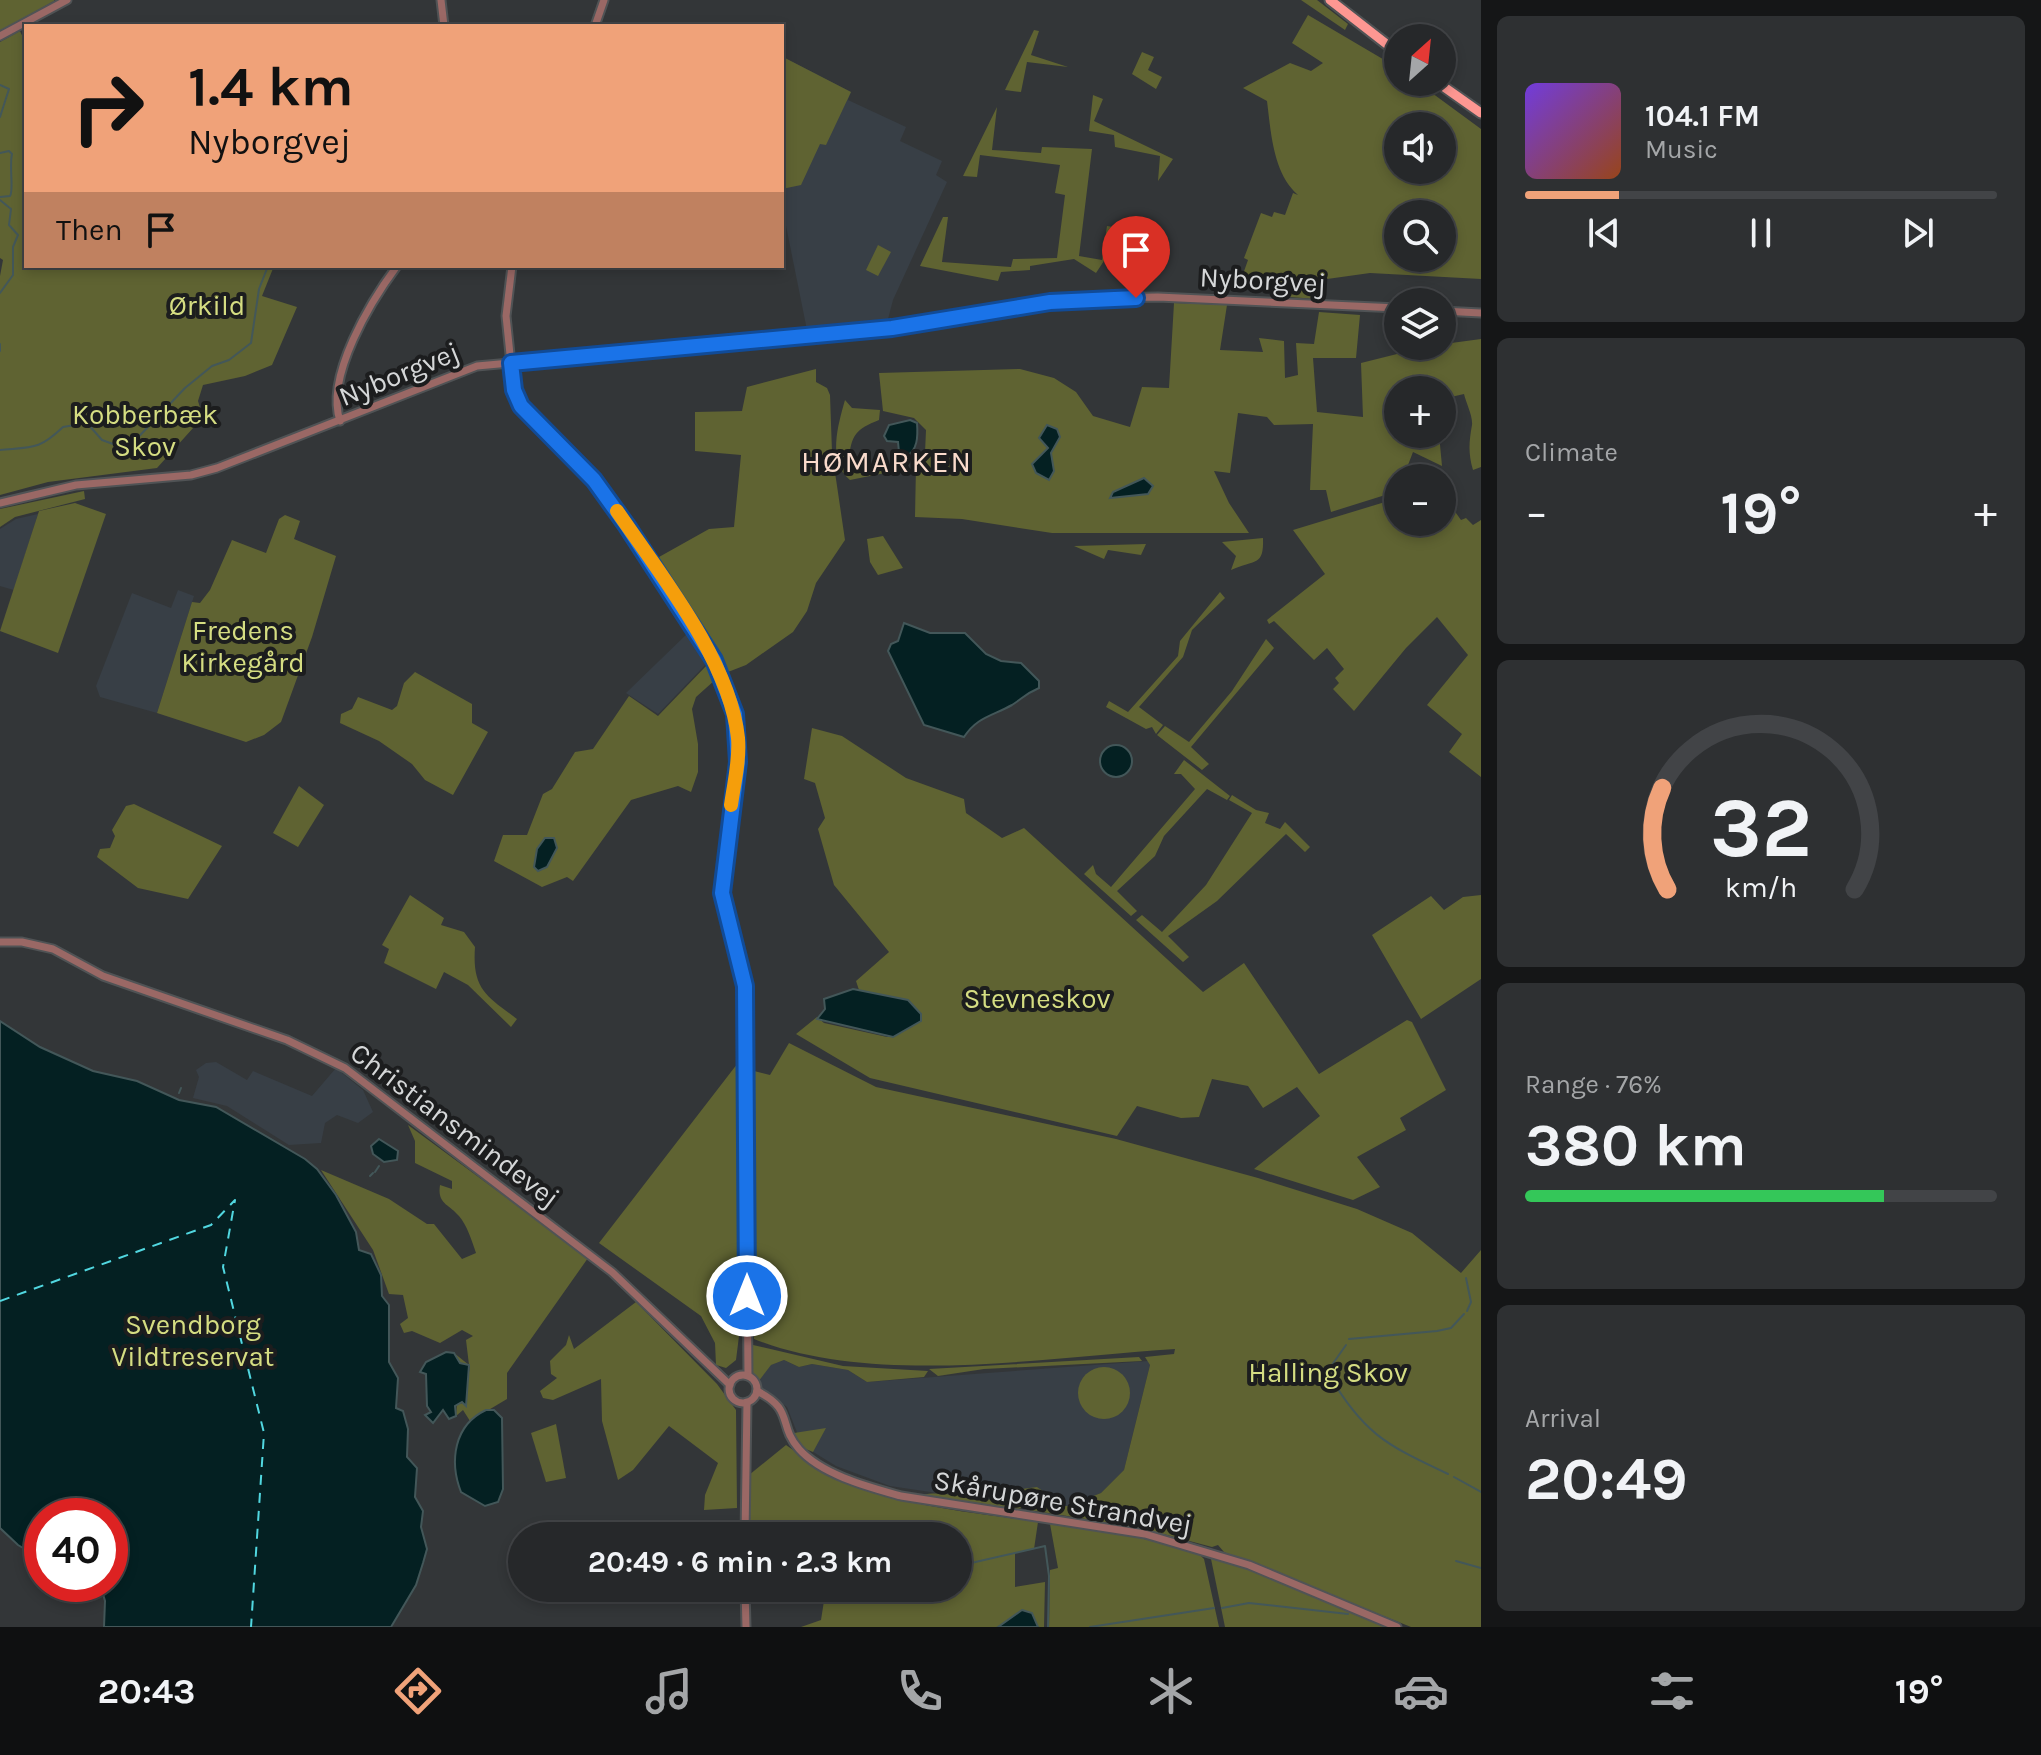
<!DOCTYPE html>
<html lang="en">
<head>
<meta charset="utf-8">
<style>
  body { margin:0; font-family:Karla,sans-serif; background:#2e3032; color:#f1f3f6; height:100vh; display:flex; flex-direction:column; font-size:30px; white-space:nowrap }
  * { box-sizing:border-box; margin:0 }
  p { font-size:26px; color:#a4a6a8 }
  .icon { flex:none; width:44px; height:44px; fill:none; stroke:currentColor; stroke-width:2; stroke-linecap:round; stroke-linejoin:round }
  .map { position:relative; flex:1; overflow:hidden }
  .drawer { display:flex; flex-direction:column; gap:16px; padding:16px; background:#151617; width:560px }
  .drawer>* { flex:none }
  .hud { position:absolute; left:24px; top:24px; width:760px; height:244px; border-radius:0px; box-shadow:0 4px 12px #0003,0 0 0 2px #424447; background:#f0a279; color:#111; overflow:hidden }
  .needle { width:52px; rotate:27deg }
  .controls { position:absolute; left:1384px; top:24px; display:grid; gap:16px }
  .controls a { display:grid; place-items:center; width:72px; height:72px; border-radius:50%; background:#26282a; box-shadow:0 4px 12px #0003,0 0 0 2px #424447; font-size:40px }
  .speed { position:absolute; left:24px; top:1498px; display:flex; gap:16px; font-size:40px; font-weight:700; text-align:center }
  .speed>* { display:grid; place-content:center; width:104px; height:104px; border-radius:50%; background:#26282a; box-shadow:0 4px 12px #0003,0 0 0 2px #424447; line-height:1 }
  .speed .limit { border:12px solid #d22; background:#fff; color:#111 }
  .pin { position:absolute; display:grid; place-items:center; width:68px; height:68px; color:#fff; margin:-82px -34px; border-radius:50% 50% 50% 0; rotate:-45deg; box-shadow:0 0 8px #0007 }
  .pin .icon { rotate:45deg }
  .me { position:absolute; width:88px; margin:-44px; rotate:0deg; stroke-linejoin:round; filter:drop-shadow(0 0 6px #0008) }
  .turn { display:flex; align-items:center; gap:28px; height:168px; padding:0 32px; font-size:36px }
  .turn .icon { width:104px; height:104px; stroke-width:2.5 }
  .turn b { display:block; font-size:56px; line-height:68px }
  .then { display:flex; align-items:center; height:76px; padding:0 32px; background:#0003; gap:16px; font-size:30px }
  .big { font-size:60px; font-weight:700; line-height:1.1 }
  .drawer .tile { flex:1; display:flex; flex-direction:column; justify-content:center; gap:12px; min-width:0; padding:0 28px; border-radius:12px; background:#2e3032 }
  .drawer .dial { align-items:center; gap:0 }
  .dial svg { height:208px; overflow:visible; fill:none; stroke:#424447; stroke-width:7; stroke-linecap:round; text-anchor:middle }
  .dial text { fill:#f1f3f6; stroke:none }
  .song { display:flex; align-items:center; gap:24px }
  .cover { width:96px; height:96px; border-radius:12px; background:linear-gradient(135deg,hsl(260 70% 55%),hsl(20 70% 35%)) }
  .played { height:8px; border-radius:4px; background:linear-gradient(90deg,#f0a279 20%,#424447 20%) }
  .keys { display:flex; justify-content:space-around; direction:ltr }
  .heat { display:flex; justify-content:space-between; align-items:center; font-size:44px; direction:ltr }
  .charge { height:12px; border-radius:6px; background:linear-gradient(90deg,#34c759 76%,#424447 0) }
  .trip { position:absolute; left:508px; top:1522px; width:464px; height:80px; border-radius:40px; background:#26282a; box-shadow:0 4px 12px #0003,0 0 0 2px #424447; font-weight:700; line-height:80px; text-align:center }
  .dock { display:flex; height:128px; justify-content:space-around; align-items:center; background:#0f1011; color:#a4a6a8 }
  .dock .icon { width:56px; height:56px }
  .dock .selected { color:#f0a279 }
  .dock b { font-size:36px; color:#f1f3f6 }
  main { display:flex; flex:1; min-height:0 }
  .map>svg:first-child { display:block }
  .built { fill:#383f46 }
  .green { fill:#5f6332; fill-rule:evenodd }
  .water { fill:#042022; stroke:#435759; stroke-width:2 }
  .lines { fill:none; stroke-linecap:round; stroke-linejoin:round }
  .stream { stroke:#435759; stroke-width:2 }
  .ferry { stroke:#51d7e0; stroke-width:2; stroke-dasharray:10 8; stroke-linecap:butt }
  .minor-casing { stroke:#505355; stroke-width:11 }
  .major-casing { stroke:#505355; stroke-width:13 }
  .minor { stroke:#9a6865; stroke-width:7 }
  .major { stroke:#fd9792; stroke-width:9 }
  .route-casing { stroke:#114b97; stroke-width:20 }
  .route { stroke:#1a73e8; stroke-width:14 }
  .slow { stroke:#f59e0b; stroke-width:14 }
  .labels { text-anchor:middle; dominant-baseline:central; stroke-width:8; stroke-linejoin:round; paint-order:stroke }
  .street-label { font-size:28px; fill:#d5d7d8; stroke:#1c1d1e }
  .park-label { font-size:28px; fill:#d5dd82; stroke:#1c1d1e }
  .neighbourhood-label { font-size:30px; letter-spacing:2px; fill:#fadbcc; stroke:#1c1d1e }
</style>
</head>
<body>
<main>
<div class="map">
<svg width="1481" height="1627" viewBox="0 0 1481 1627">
  <rect width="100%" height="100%" fill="#333638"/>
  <g class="built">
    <polygon points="785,58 851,92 848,100 906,127 900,141 942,161 936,175 947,182 893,300 887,323 838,323 807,330 782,206 782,61"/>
    <polygon points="38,514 14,590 0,586 0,529 16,519"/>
    <polygon points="178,590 194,596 157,713 100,697 96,686 132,593 171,608"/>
    <polygon points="689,632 707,663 658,714 626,693"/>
    <polygon points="216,1062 247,1080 253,1071 312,1096 336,1068 363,1090 373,1112 358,1123 337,1115 325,1123 321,1143 289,1145 227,1106 193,1098 199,1077 196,1070 206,1063"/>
    <polygon points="784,1360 799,1367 812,1364 848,1370 867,1382 1148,1361 1150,1365 1124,1470 1101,1493 1068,1507 1018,1505 890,1486 836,1466 802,1445 787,1407 761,1388 758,1382 770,1365"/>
  </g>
  <g class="green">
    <polygon points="0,0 54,0 54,1 0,31"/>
    <polygon points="1301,0 1317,0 1348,24 1345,30"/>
    <path d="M1308 15 1398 68V82H1417L1481 129V279L1370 273 1320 280 1316 299 1276 296V282L1272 290 1242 277 1248 260 1244 258 1261 213 1272 217 1274 212 1285 215 1293 193 1298 195C1273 173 1271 133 1267 101L1243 88 1290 63 1311 71 1323 63 1292 43ZM1398 126H1442V170H1398ZM1398 214H1442V258H1398Z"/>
    <polygon points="1034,30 1039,31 1031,55 1068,67 1027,62 1021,92 1005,90"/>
    <polygon points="20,31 26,44 26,266 274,266 262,296 297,307 272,365 245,376 203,385 198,401 203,417 157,468 48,482 0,495 0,276 3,260 0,258 0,42"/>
    <polygon points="1142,52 1154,57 1148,70 1162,77 1156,89 1132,74"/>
    <polygon points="785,58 851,92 826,145 820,144 801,185 782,189 782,61"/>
    <polygon points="1093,95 1103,99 1094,121 1173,159 1158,181 1160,156 1115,147 1114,135 1089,131"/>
    <polygon points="997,107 992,150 1041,153 1042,147 1092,149 1079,256 1102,260 1107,226 1125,229 1096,273 1074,259 1030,266 1030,270 1001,272 998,281 920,266 943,217 948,217 942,262 1011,267 1013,259 1057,258 1065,195 1055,193 1060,165 980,155 977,177 963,176"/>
    <polygon points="878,245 891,252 878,276 866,270"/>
    <path d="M1174 303 1227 305 1220 350 1263 352 1259 338 1284 341 1285 378 1298 375 1296 343 1314 344 1319 312 1360 315 1356 358H1313L1317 412 1363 417 1361 363 1429 346 1481 339V467L1473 470C1468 453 1469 442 1472 425 1473 416 1466 403 1464 394L1442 399V390H1398V434H1439L1442 466 1413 452 1403 478H1398V491L1331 512 1326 490H1310L1313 424 1274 425 1267 417 1238 413 1230 473 1214 471 1229 503 1249 533H1052L962 519 915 517 916 466 925 453 926 430 914 418 883 411 879 373 1020 369 1054 378 1076 392 1093 416 1130 427 1142 387 1169 388Z"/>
    <polygon points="816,369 816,382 827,388 830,395 832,452 845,540 816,583 807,611 793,632 746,665 728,672 659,561 659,557 709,529 734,527 741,455 695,451 695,412 742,411 747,387"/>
    <path d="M845 400 852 408 880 410 879 420C856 429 851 435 849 460L886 469 910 468 850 480C827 461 838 425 845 400Z"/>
    <polygon points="84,491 85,499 15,517 0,527 0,509"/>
    <polygon points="1446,499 1461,520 1466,518 1473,525 1481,520 1481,777 1449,752 1462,734 1427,705 1468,655 1437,617 1406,648 1354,711 1333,689 1339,683 1335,678 1344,669 1327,648 1314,660 1274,621 1269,624 1267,620 1325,574 1293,530 1385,502 1392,511 1398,509 1398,522 1442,522 1442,500"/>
    <polygon points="75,503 106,514 58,653 0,631 39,511"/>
    <polygon points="285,515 300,521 294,539 336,556 312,637 281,722 264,735 246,742 157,713 192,602 200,603 210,590 232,540 266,553 279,519"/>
    <polygon points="883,536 903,568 878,575 870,562 867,539"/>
    <path d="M1263 538C1264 567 1255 559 1231 570L1236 556 1222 542Z"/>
    <polygon points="1146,544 1141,555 1108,550 1104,559 1074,546"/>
    <polygon points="1220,592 1225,598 1192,630 1183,657 1139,707 1163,725 1156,734 1152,727 1146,729 1106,707 1109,701 1128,712 1178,656 1180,641"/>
    <polygon points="1266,639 1274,648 1191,747 1209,764 1202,770 1157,735 1165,726 1189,742 1232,691"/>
    <polygon points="708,664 715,680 696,697 692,709 698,744 698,772 691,792 678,786 631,800 573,881 567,877 542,887 494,861 503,835 527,835 543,794 552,789 575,752 593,749 629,696 658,716"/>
    <polygon points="415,672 472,704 472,723 488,732 453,795 425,780 412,764 379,741 340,723 341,714 352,709 358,697 392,710 397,706 404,683"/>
    <polygon points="812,728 842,736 906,778 964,799 966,813 1002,838 1024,828 1203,992 1244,963 1319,1074 1407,1020 1412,1022 1446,1090 1400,1118 1406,1130 1357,1157 1380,1187 1353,1200 1254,1169 1320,1116 1297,1087 1263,1108 1248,1086 1212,1079 1199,1117 1181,1118 1137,1106 1117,1136 870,1078 796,1034 817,1017 824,1023 887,1037 910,1026 921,1014 908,1000 860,993 856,981 889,952 834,885 818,829 825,818 815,783 804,779"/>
    <polygon points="1184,760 1230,796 1227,800 1207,789 1164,836 1155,856 1117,891 1137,911 1131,916 1084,874 1093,865 1096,874 1111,887 1195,789 1181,774 1174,774"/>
    <polygon points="299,786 324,805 298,847 273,833"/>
    <polygon points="1232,795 1256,810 1269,813 1265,823 1280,829 1285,822 1310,847 1305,852 1286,834 1217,901 1168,936 1189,957 1183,962 1136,920 1142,915 1162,932 1206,885 1252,813 1229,800"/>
    <polygon points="134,804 222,846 188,899 138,888 97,857 100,849 110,848 115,836 112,830 126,806"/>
    <path d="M410 895 444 918 441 925 464 932 475 947C472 989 486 996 517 1019L511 1027 468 985 444 972 436 989 384 963 389 949 382 945Z"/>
    <polygon points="1481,895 1481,979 1421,1019 1372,935 1431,896 1444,910 1463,897"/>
    <path d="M789 1043 876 1087 1116 1139 1258 1178 1357 1209 1412 1233 1461 1273 1481 1250V1627H1411L1224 1552 1218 1545 1212 1547 1137 1527 1029 1510 1047 1506H1068L1101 1493 1124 1470 1150 1365 1145 1357 1174 1354 1175 1349C1047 1357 874 1387 754 1339L750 1070 770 1075Z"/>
    <polygon points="741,1059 745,1288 736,1360 726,1368 716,1365 715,1343 701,1316 599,1243"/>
    <path d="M408 1125 588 1258 507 1373V1399L470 1421 463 1410 456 1416 457 1404 464 1403 470 1366 460 1363 454 1353 469 1365 466 1340 473 1336 462 1330 440 1343 412 1331 404 1333 400 1324 408 1318 403 1295 389 1294 373 1250 321 1170 389 1199 427 1224H434L462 1259 476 1253C472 1241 467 1225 459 1216 449 1204 437 1204 440 1185L452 1189V1181L415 1163V1141Z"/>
    <polygon points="636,1302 717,1384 736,1410 737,1508 704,1510 705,1495 718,1463 669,1426 633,1470 618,1480 602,1421 601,1379 553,1400 543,1398 540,1391 557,1378 551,1374 550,1361 566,1345 569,1335 574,1349"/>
    <polygon points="753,1345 843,1366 928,1371 924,1377 867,1382 848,1370 812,1364 799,1367 784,1360 771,1365 758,1382 753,1374"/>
    <polygon points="1139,1357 1142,1361 984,1369 938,1376 929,1369"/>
    <circle cx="1104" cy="1393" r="26"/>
    <polygon points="556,1424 566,1478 546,1482 531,1433"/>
    <polygon points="826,1428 813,1452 803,1448 794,1433"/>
    <path d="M786 1445C873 1506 937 1507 1038 1522L1034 1549 1015 1553V1587L1045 1582 1044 1627H801L821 1620 826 1588H958V1536H748L749 1475Z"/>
    <path d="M1037 1487 1047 1494 1046 1501 1018 1509 922 1495C951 1489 980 1505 1008 1498L1013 1490Z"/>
    <polygon points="1050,1524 1140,1538 1198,1553 1204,1559 1219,1627 1049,1627 1050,1570 1058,1568"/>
    <polygon points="1210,1554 1390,1627 1225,1627"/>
  </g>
  <g class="water">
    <path d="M910 420 917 423C918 436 918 451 905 457L899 452 898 442 887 441 884 436 889 425Z"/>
    <polygon points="1047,425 1057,429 1060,437 1051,453 1054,471 1049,480 1036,473 1032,464 1048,448 1039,438"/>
    <polygon points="1144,478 1153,486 1148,494 1110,498 1113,492"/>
    <path d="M904 623 930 633H965L986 654 1001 661 1021 663 1039 681V688C1025 694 1023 698 1012 705 992 716 977 717 964 737L924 725 888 651 891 644 898 641Z"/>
    <circle cx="1116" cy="761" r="16"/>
    <polygon points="545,838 554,838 557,848 547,867 538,871 534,867 537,849"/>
    <polygon points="853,989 908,1000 921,1014 921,1021 893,1037 817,1019 825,1009 824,999"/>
    <polygon points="0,1021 40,1047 93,1071 137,1081 179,1100 216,1107 305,1159 317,1169 336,1195 356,1232 359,1250 371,1254 381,1275 382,1296 389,1305 389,1362 398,1378 396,1408 403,1411 408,1429 407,1457 417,1468 415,1497 423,1511 421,1527 427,1549 423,1563 416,1585 391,1627 104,1627 105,1601 100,1584 110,1584 110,1516 42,1516 42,1559 18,1545 0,1528"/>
    <polygon points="379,1139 398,1151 397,1160 384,1162 373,1154 371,1146"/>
    <polygon points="446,1352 454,1353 460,1363 469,1365 466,1406 462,1402 455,1406 456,1416 449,1419 443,1410 433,1423 425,1415 431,1412 427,1406 426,1374 420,1372 426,1362"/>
    <path d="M486 1410H494L502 1418 503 1489 498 1502 485 1506 461 1492C449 1461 454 1425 486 1410Z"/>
    <polygon points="1022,1610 1032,1613 1038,1627 998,1627"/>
  </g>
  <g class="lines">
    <g class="stream">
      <polyline points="0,85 9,89 0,117"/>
      <path d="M0 153 9 151 12 154C9 166 14 191 10 196L0 197"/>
      <polyline points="0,200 11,209 9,225 18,235 13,247 13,275 0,293"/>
      <polyline points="0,344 0,351"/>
      <path d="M0 450C33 447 39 450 63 427L87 423 102 440 127 449 185 388 212 366 229 360 251 343 259 289 268 266"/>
      <polyline points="179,1093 181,1088"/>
      <polyline points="375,1172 379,1166"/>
      <polyline points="370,1176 373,1173"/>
      <polyline points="1466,1278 1471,1302 1467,1311"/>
      <polyline points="1349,1339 1437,1331 1451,1328 1464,1314"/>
      <path d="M1346 1345 1327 1372C1365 1434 1382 1443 1448 1474"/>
      <polyline points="1454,1477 1481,1492"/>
      <polyline points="1456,1561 1481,1568"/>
      <polyline points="958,1566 1045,1546 1049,1576 1048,1627"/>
      <polyline points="1222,1608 1249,1603 1348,1614"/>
      <polyline points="1090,1627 1214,1608"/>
    </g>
    <polyline class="ferry" points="0,1301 211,1225 235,1200 223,1267 264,1433 251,1627"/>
    <defs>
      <g id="minor">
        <polyline points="441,0 444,26"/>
        <polyline points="595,26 604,0"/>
        <polyline points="0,36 67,0"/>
        <polyline points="512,266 506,316 513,383 521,406 594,480 643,549 714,660 735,714 738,762 722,893 745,998 748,1376"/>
        <polyline points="1442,311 1481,313"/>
        <path d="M340 421C325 376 371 301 397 266"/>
        <polyline points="0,503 76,485 191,475 217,468 477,366 892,328 1091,298 1158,297 1398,308"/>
        <polyline points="0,942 22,942 53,949 103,976 287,1040 345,1068 612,1272 730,1385"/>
        <circle cx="743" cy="1389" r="14"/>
        <path d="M757 1391C795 1410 777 1424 799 1449 822 1475 869 1487 901 1496L1145 1534 1249 1565 1397 1627"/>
        <polyline points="745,1536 747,1402"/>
        <polyline points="745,1588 746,1627"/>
      </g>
      <g id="major">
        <polyline points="1330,0 1398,53"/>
        <polyline points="1437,82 1481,113"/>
      </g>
    </defs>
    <use href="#minor" class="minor-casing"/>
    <use href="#major" class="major-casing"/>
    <use href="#minor" class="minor"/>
    <use href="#major" class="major"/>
  </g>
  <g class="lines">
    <defs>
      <polyline id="route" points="747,1296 745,986 722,893 738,762 735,714 714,660 627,526 594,480 521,406 514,390 511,363 892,328 1050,302 1136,298"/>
    </defs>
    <use href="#route" class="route-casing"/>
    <use href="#route" class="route"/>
    <path class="slow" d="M617 511C660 574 730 661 738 738 740 760 734 783 731 805"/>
  </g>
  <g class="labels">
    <g class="street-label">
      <text transform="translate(1263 280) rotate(3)">Nyborgvej</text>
      <text transform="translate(399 374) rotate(-22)">Nyborgvej</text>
      <text transform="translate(455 1125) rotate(37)">Christiansmindevej</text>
      <text transform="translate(1063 1502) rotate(10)">Skårupøre Strandvej</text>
    </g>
    <g class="park-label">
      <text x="207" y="305">Ørkild</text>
      <text x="145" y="414">Kobberbæk<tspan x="145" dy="32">Skov</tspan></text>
      <text x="243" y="630">Fredens<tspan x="243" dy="32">Kirkegård</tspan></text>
      <text x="1037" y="998">Stevneskov</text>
      <text x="193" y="1324">Svendborg<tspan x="193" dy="32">Vildtreservat</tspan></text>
      <text x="1328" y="1372">Halling Skov</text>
    </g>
    <g class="neighbourhood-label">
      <text x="887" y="462">HØMARKEN</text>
    </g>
  </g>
</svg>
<div class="controls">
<a><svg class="needle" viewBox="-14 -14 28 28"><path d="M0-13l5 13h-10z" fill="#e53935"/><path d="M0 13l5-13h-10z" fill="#a4a6a8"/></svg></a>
<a><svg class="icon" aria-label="sound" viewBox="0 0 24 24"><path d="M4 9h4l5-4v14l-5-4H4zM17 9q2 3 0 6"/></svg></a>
<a><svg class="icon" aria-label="search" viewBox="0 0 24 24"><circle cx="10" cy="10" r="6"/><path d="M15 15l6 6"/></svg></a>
<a><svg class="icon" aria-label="layers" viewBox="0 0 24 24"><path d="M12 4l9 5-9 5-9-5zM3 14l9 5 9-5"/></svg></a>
<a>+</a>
<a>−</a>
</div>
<div class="speed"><div class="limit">40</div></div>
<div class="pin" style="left:1136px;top:298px;background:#d93025"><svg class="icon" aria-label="arrive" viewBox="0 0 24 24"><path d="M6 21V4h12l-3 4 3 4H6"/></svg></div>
<svg class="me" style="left:747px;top:1296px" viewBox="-20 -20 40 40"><circle r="17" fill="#1a73e8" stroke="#fff" stroke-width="3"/><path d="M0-11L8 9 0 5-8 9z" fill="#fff"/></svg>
<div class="trip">20:49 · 6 min · 2.3 km</div>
<div class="hud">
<div class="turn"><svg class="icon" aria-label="right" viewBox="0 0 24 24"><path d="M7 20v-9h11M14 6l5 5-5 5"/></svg><div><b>1.4 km</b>Nyborgvej</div></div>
<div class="then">Then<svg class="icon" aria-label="arrive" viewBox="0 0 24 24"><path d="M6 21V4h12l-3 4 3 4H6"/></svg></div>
</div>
</div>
<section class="drawer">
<div class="tile">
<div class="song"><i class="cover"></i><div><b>104.1 FM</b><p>Music</p></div></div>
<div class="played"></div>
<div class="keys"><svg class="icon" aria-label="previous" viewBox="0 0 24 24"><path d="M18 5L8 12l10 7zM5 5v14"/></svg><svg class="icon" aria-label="pause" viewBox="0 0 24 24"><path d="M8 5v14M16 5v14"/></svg><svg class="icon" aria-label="next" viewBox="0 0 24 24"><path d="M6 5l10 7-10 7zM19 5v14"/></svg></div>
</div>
<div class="tile"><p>Climate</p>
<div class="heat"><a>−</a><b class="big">19°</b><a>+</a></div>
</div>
<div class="tile dial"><svg viewBox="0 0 100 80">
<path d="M14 69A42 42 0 1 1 86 69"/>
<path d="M14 69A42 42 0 0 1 12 30" stroke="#f0a279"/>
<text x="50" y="56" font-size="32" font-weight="700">32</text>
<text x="50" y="72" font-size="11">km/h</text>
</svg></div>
<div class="tile"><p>Range · 76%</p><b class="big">380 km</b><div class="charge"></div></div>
<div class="tile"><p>Arrival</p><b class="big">20:49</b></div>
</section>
</main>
<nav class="dock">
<b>20:43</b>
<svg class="icon selected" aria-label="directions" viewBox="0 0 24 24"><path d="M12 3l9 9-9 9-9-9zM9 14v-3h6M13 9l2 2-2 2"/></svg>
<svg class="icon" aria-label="music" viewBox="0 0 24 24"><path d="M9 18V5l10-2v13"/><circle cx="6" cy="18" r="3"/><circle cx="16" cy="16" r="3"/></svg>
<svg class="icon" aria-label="phone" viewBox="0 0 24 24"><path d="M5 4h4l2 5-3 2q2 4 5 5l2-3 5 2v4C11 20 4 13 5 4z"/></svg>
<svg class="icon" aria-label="climate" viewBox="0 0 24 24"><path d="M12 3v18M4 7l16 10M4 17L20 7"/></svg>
<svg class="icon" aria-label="car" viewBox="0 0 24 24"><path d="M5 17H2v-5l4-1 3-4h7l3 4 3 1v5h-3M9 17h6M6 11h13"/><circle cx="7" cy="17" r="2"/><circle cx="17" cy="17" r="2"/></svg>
<svg class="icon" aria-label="filters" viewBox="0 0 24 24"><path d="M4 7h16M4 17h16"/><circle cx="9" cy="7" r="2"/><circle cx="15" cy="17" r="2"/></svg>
<b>19°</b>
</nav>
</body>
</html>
